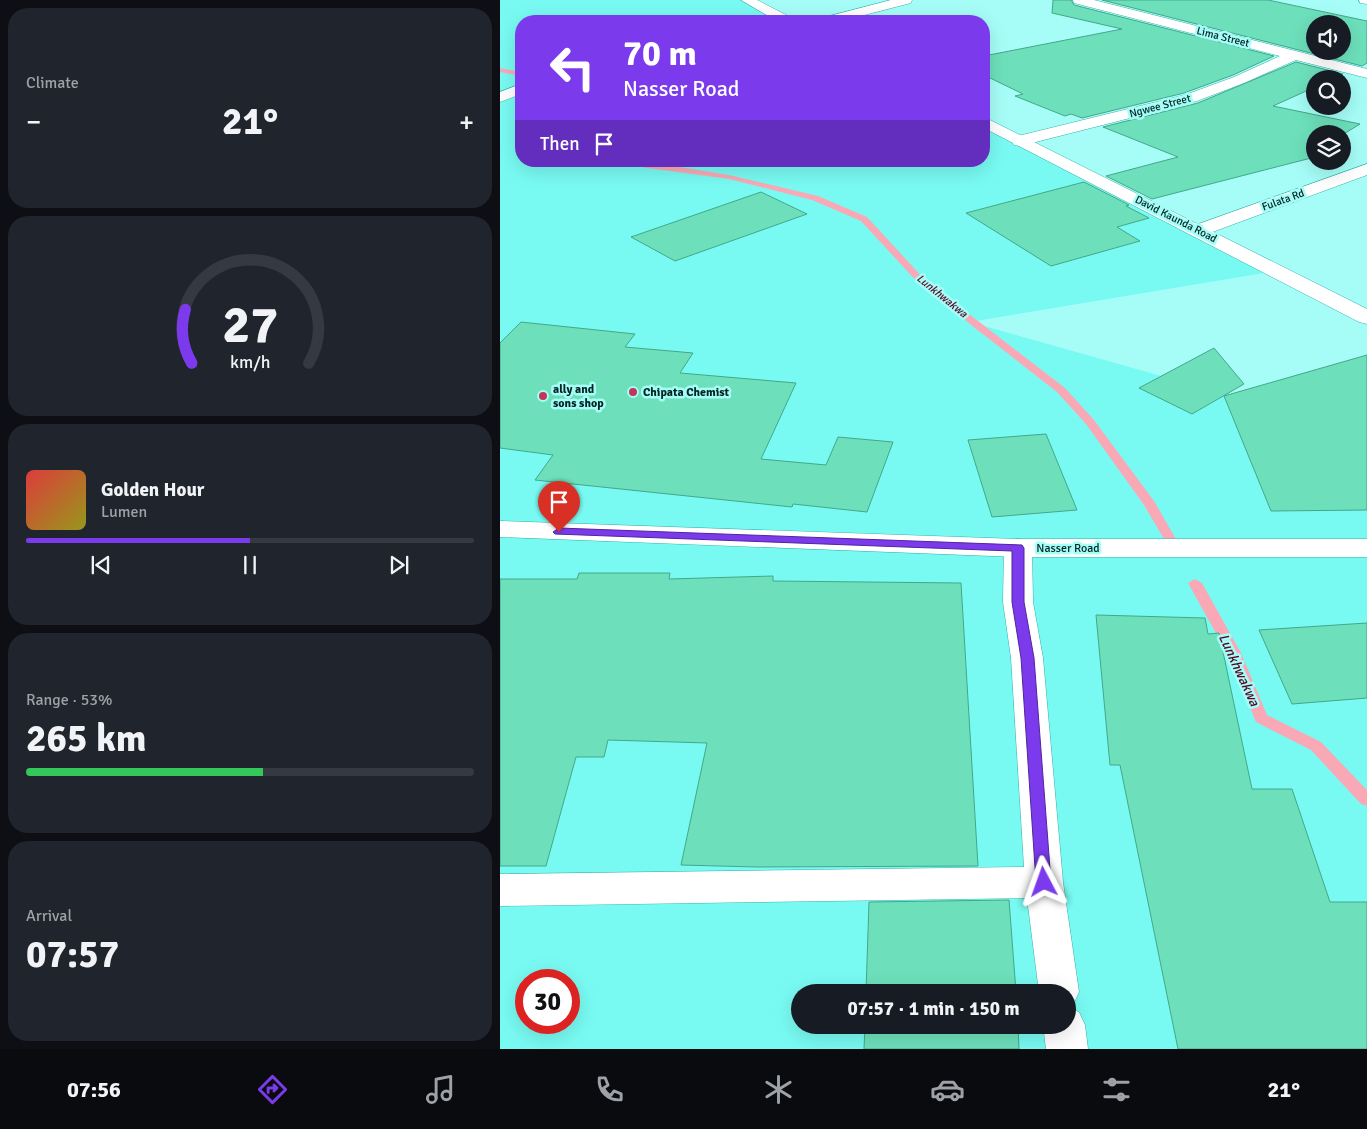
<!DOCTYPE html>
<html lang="en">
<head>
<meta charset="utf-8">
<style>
  body { margin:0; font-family:Signika,sans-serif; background:#20242c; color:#f1f3f6; height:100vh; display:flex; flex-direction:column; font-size:19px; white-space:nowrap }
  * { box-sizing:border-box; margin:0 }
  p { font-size:16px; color:#9ea1a6 }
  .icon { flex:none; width:28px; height:28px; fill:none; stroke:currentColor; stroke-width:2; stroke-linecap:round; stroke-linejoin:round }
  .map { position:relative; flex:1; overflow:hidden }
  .details { display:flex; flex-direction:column; gap:8px; padding:8px; background:#0d0f14; width:500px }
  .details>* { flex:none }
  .guide { position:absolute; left:15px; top:15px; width:475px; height:152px; border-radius:20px; box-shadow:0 5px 20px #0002; background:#7c3aed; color:#fff; overflow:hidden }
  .controls { position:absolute; left:806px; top:15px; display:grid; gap:10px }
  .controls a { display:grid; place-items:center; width:45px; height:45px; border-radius:50%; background:#171b24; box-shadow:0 5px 20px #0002; font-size:25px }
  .speed { position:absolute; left:15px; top:969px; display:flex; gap:10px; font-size:25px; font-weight:700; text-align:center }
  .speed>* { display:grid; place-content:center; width:65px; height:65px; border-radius:50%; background:#171b24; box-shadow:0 5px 20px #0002; line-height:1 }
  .speed .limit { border:8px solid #d22; background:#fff; color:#111 }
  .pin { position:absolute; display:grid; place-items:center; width:42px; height:42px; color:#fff; margin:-51px -21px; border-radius:50% 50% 50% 0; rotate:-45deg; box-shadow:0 0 5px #0007 }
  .pin .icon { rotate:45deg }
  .me { position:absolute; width:55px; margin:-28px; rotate:356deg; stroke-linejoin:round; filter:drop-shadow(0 0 4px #0008) }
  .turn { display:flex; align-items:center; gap:18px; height:105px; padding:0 25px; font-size:22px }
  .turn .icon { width:65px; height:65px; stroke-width:2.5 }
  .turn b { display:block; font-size:35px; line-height:42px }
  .then { display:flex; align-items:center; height:48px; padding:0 25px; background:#0003; gap:10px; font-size:19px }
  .big { font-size:38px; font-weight:700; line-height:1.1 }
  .details .tile { flex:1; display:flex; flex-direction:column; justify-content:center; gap:8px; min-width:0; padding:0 18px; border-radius:20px; background:#20242c }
  .details .dial { align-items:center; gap:0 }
  .dial svg { height:130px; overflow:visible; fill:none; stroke:#363941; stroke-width:7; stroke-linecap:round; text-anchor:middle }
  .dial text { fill:#f1f3f6; stroke:none }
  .song { display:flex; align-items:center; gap:15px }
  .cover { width:60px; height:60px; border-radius:8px; background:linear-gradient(135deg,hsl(0 70% 55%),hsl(60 70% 35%)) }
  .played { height:5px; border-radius:2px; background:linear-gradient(90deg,#7c3aed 50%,#363941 50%) }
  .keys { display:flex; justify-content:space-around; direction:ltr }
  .heat { display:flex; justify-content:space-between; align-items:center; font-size:28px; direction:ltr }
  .charge { height:8px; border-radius:4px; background:linear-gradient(90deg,#34c759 53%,#363941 0) }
  .trip { position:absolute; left:291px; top:984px; width:285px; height:50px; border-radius:25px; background:#171b24; box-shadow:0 5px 20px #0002; font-weight:700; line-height:50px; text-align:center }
  .dock { display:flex; height:80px; justify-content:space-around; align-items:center; background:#090b0e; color:#9ea1a6 }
  .dock .icon { width:35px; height:35px }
  .dock .on { color:#7c3aed }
  .dock b { font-size:22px; color:#f1f3f6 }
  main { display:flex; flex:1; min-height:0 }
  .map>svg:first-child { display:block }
  .built { fill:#78faf2; fill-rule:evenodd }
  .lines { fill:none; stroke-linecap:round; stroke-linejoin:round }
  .stream { fill:#f9a9b5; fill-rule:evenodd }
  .building { fill:#6de0bb; stroke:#42a88a; fill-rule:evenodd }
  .street-casing { stroke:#35b1aa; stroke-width:1 }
  .secondary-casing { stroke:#35b1aa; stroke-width:1 }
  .street { fill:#fff; fill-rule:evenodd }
  .secondary { fill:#fff; fill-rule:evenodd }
  .route { fill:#7c3aed; stroke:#51269a }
  .poi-dot { fill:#c4355a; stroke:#a6fdf7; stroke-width:2 }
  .labels { text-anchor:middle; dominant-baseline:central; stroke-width:5; stroke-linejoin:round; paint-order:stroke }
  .far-street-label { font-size:11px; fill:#002422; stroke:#a6fdf7 }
  .far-water-label { font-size:11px; font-style:italic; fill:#5d0522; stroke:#a6fdf7 }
  .poi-label { font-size:12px; font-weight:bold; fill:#002422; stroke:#a6fdf7; text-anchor:start }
  .street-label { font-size:12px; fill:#002422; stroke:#a6fdf7 }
  .water-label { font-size:14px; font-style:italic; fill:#5d0522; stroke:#a6fdf7 }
</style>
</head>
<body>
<main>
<section class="details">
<div class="tile"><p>Climate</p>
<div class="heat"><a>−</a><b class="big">21°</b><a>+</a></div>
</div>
<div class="tile dial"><svg viewBox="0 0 100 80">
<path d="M14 69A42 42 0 1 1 86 69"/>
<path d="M14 69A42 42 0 0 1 10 36" stroke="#7c3aed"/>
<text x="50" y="56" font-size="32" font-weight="700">27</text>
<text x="50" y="72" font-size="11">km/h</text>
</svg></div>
<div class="tile">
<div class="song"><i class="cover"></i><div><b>Golden Hour</b><p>Lumen</p></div></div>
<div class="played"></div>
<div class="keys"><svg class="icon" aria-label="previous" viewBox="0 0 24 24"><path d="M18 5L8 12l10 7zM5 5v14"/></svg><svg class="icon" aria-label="pause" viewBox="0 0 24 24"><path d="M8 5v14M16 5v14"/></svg><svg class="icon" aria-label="next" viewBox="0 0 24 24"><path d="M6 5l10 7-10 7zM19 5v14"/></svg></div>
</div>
<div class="tile"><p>Range · 53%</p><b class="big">265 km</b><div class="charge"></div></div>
<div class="tile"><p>Arrival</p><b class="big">07:57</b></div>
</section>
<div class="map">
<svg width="867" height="1049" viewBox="0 0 867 1049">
  <rect width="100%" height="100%" fill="#a6fdf7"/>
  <path class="built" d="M0 0H252L287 21H21V161H484V123L770 272 470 322 867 434V1049H0ZM26 980H69V1022H26ZM300 992H568V1025H300Z"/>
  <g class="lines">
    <g class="stream">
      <polygon points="0,68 21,72 21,76 0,72"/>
      <polygon points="142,161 229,175 318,196 367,217 426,281 565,388 594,420 654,501 677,541 675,544 667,544 644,505 586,424 557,392 420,285 361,221 312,200 229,179 148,168 145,168"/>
      <polygon points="695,579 702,583 741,653 767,715 821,742 867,790 867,806 861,804 811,750 756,722 727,653 688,583"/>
    </g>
  </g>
  <g class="building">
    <polygon points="553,0 571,0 574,5 774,56 733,75 684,93 582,118 571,114 565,116 515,96 523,94 484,75 484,56 622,29 552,13"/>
    <path d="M602 0H768L867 21V63L862 66ZM815 24H842V51H815Z"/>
    <polygon points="796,62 843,74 833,79 815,79 815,87 773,106 860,124 842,135 815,134 815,157 652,199 606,176 678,157 603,127 698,103"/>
    <polygon points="584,182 629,205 626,206 649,218 617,227 640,241 551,266 466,213"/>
    <polygon points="261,192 307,214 175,261 131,237"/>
    <polygon points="21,322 135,334 125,347 193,353 180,373 296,383 261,459 326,465 338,437 393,442 367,512 293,504 292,507 35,480 53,455 0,448 0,343"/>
    <polygon points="714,348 744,384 692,414 639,388"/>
    <polygon points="867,355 867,510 771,511 724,396"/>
    <polygon points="546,434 577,510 492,517 468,440"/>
    <polygon points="79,573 170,573 169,579 273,576 273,581 461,583 478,866 257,867 181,865 207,743 108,740 104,757 76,757 46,866 0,866 0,579 77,579"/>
    <polygon points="596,615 705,618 708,634 719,633 752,789 792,789 830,902 867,902 867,1049 678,1049 620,765 610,765"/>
    <polygon points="867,623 867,698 792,704 759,630"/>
    <polygon points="509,900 516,992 366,992 369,902"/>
    <polygon points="365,1025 518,1025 519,1049 364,1049"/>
  </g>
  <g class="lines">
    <defs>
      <g id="street">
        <polygon points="391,0 412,0 411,3 341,21 320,21 322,18"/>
        <polygon points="573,0 594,0 867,69 867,78 796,60 744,83 697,101 520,146 514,145 512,141 514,137 685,95 734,77 780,56 574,3"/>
        <polygon points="859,0 867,0 867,4 860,3"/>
        <polygon points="867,164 867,175 707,234 700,236 693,234 690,230 693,226"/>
        <polygon points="518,539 528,542 532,548 533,602 543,658 563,882 579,992 573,1005 568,1007 568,992 539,992 527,898 0,906 0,874 524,867 511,658 503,602 504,548 508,542"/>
        <polygon points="568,1008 579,1012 585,1025 588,1049 546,1049 543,1025 568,1025"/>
      </g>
      <g id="secondary">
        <polygon points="241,0 257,0 292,18 294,21 277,21"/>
        <polygon points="21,84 21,94 0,102 0,92"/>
        <polygon points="484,117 867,309 867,324 859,322 484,128"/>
        <polygon points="0,521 518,539 867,539 867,557 518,557 0,537"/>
      </g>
    </defs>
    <use href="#street" class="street-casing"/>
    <use href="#secondary" class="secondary-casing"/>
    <use href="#street" class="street"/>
    <use href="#secondary" class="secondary"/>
  </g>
  <polygon class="route" points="59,528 522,545 524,548 524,602 534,658 551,882 549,887 544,889 538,887 536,882 521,658 512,602 512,551 55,534 53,532"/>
  <g class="poi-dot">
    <circle cx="133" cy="392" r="5"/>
    <circle cx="43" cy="396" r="5"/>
  </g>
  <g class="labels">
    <g class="far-street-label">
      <text transform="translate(723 37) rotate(14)">Lima Street</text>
      <text transform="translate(660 106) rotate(-15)">Ngwee Street</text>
      <text transform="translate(783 200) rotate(-20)">Fulata Rd</text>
      <text transform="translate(676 219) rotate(27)">David Kaunda Road</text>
    </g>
    <g class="far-water-label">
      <text transform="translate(442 296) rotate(39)">Lunkhwakwa</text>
    </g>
    <g class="poi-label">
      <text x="53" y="389">ally and<tspan x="53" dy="14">sons shop</tspan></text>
      <text x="143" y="392">Chipata Chemist</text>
    </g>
    <g class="street-label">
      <text x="568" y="548">Nasser Road</text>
    </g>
    <g class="water-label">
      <text transform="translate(739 670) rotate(65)">Lunkhwakwa</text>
    </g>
  </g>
</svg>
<div class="controls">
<a><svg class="icon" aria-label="sound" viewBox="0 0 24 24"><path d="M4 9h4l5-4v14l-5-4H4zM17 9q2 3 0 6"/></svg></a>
<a><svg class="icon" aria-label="search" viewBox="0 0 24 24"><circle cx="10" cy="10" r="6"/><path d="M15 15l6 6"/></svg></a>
<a><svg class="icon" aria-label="layers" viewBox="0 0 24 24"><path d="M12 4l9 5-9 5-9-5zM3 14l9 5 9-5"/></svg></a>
</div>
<div class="speed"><div class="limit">30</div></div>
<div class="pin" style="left:59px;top:532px;background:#d93025"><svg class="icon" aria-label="arrive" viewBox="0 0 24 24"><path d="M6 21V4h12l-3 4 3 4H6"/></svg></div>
<svg class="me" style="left:544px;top:882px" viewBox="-20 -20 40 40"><path d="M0-17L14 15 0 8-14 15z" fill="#7c3aed" stroke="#fff" stroke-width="4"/></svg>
<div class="trip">07:57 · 1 min · 150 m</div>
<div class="guide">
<div class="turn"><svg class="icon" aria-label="left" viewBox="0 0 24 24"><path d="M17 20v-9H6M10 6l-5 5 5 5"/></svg><div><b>70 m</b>Nasser Road</div></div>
<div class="then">Then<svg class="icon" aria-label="arrive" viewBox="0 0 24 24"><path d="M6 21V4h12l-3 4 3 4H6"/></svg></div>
</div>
</div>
</main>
<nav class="dock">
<b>07:56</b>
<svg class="icon on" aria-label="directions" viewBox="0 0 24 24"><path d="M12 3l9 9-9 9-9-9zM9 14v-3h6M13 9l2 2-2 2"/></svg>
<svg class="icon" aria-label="music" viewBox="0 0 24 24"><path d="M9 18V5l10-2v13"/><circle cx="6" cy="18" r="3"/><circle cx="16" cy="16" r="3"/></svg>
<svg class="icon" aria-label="phone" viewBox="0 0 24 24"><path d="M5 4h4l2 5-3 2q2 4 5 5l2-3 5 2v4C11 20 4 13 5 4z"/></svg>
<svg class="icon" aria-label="climate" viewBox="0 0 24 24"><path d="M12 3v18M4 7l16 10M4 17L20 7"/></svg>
<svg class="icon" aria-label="car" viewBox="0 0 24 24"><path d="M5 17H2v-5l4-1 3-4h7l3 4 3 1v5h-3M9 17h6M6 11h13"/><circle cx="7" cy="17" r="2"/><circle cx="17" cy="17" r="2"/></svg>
<svg class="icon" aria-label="filters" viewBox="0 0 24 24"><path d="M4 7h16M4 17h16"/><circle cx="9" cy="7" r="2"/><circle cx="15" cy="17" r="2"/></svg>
<b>21°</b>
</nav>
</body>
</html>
